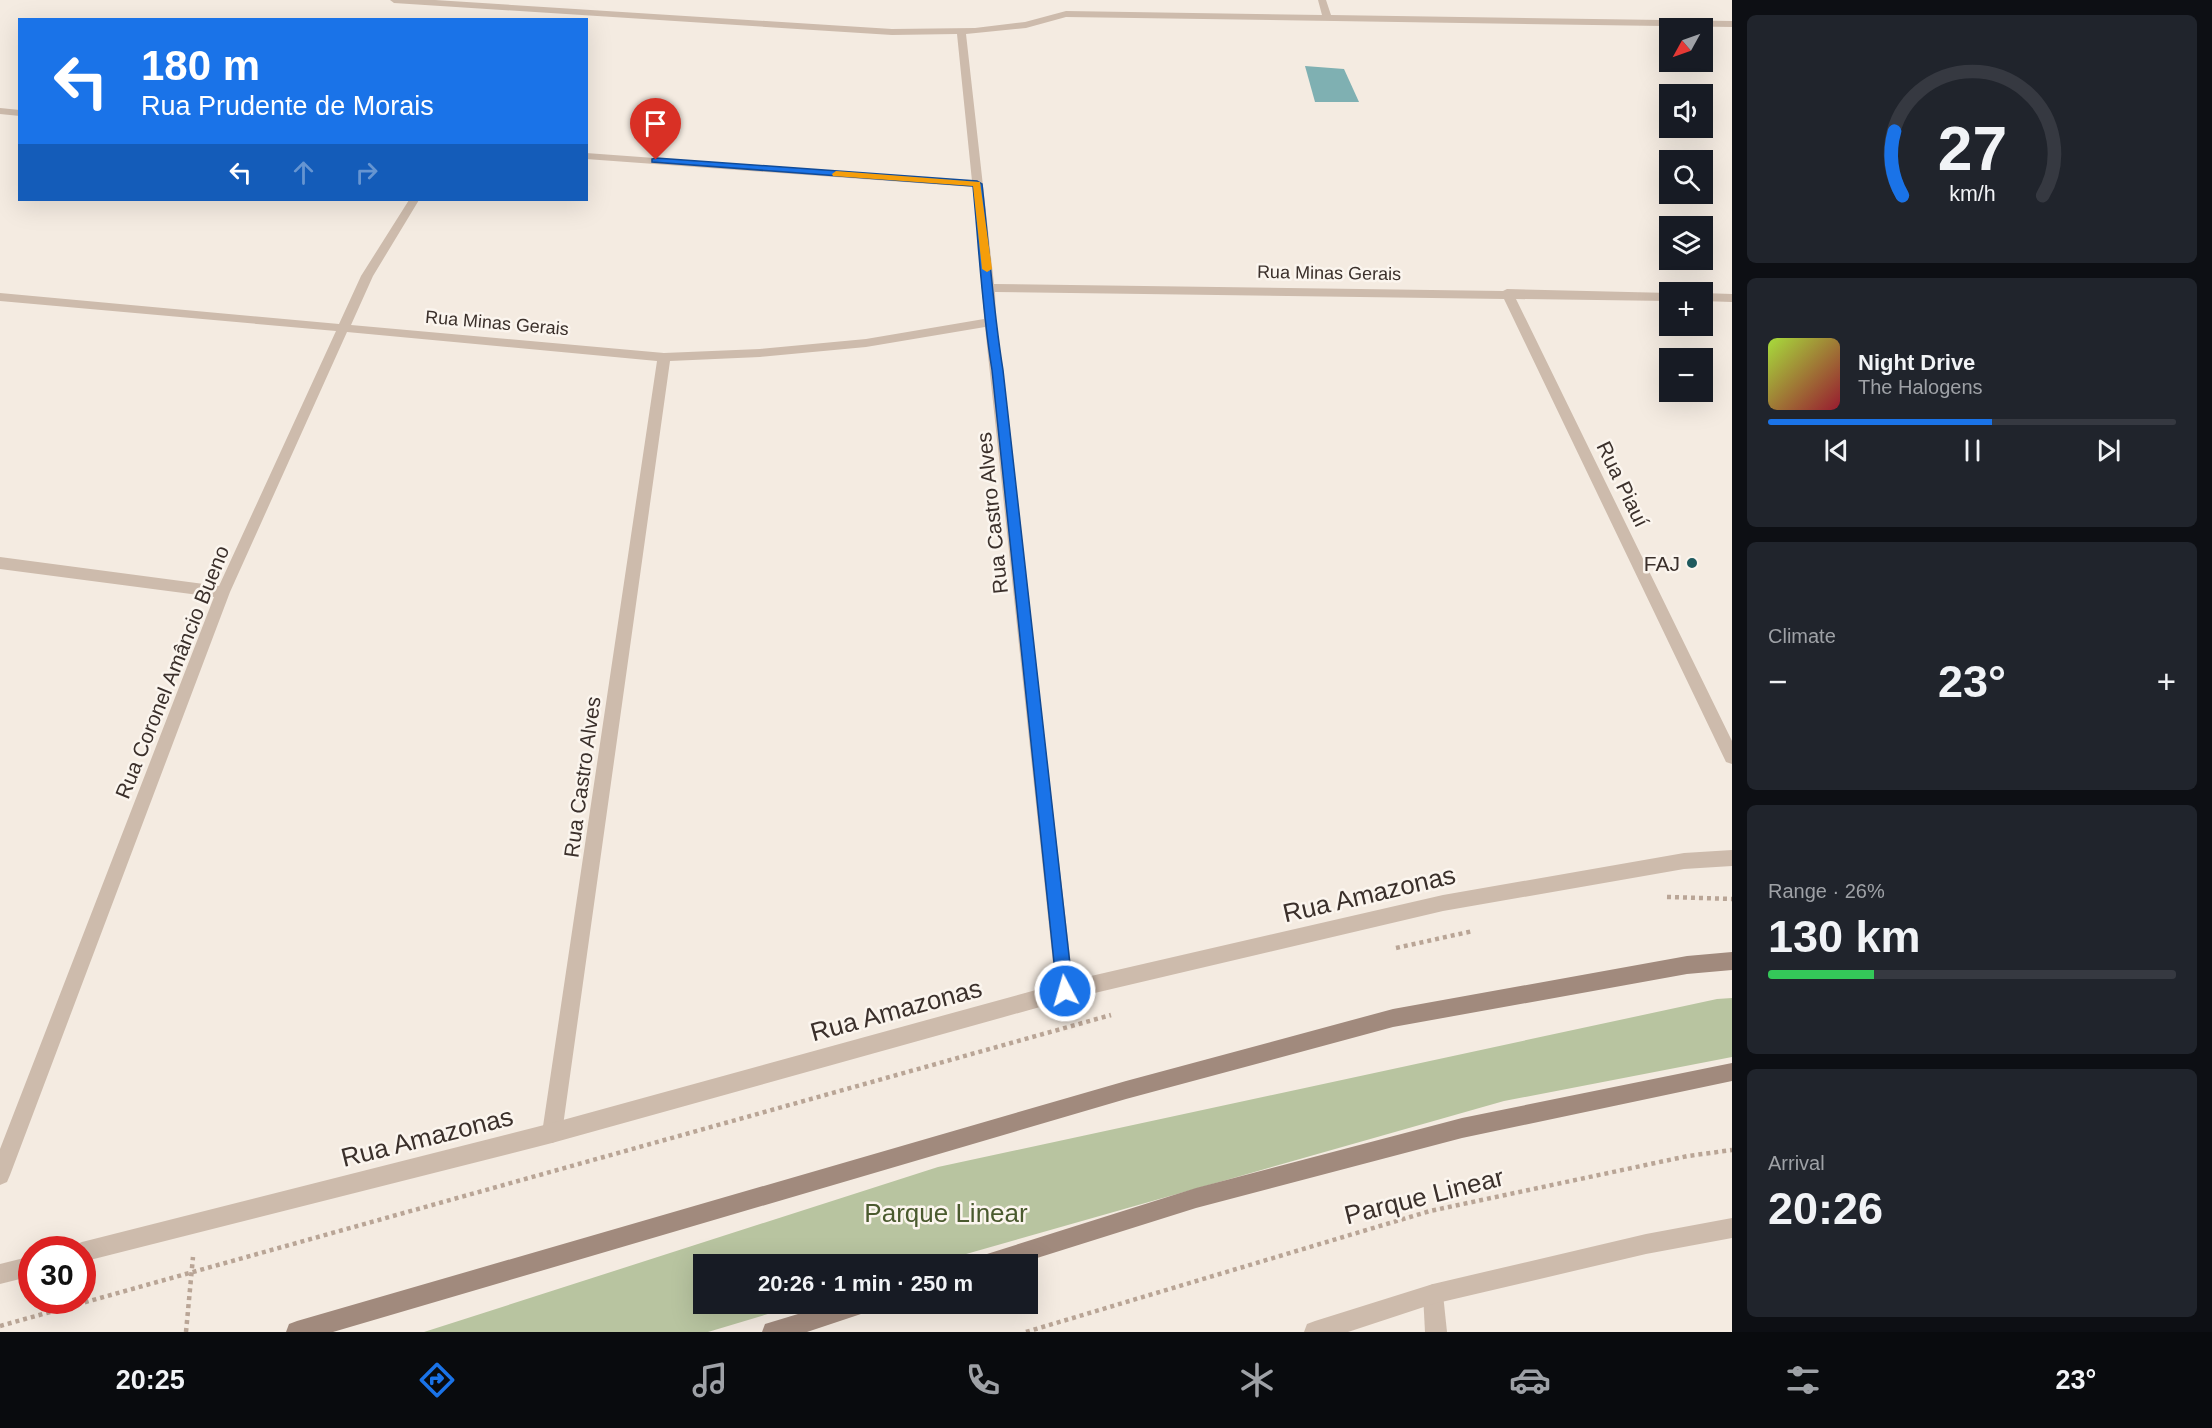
<!DOCTYPE html>
<html lang="en">
<head>
<meta charset="utf-8">
<style>
  body { margin:0; font-family:Helvetica,sans-serif; background:#20242c; color:#f1f3f6; height:100vh; display:flex; flex-direction:column; font-size:22px; white-space:nowrap }
  * { box-sizing:border-box; margin:0 }
  p { font-size:20px; color:#9ea1a6 }
  .icon { flex:none; width:33px; height:33px; fill:none; stroke:currentColor; stroke-width:2; stroke-linecap:round; stroke-linejoin:round }
  .map { position:relative; flex:1; overflow:hidden }
  .panel { display:flex; flex-direction:column; gap:15px; padding:15px; background:#0d0f14; width:480px }
  .panel>* { flex:none }
  .guide { position:absolute; left:18px; top:18px; width:570px; height:183px; border-radius:0px; box-shadow:0 6px 24px #0002; background:#1a73e8; color:#fff; overflow:hidden }
  .needle { width:39px; rotate:230deg }
  .fabs { position:absolute; left:1659px; top:18px; display:grid; gap:12px }
  .fabs a { display:grid; place-items:center; width:54px; height:54px; border-radius:0px; background:#171b24; box-shadow:0 6px 24px #0002; font-size:30px }
  .speed { position:absolute; left:18px; top:1236px; display:flex; gap:12px; font-size:30px; font-weight:700; text-align:center }
  .speed>* { display:grid; place-content:center; width:78px; height:78px; border-radius:50%; background:#171b24; box-shadow:0 6px 24px #0002; line-height:1 }
  .speed .limit { border:9px solid #d22; background:#fff; color:#111 }
  .pin { position:absolute; display:grid; place-items:center; width:51px; height:51px; color:#fff; margin:-62px -26px; border-radius:50% 50% 50% 0; rotate:-45deg; box-shadow:0 0 6px #0007 }
  .pin .icon { rotate:45deg }
  .me { position:absolute; width:66px; margin:-33px; rotate:354deg; stroke-linejoin:round; filter:drop-shadow(0 0 4px #0008) }
  .turn { display:flex; align-items:center; gap:21px; height:126px; padding:0 24px; font-size:27px }
  .turn .icon { width:78px; height:78px; stroke-width:2.5 }
  .turn b { display:block; font-size:42px; line-height:51px }
  .lanes { display:flex; align-items:center; height:57px; padding:0 24px; background:#0003; justify-content:center; gap:30px; direction:ltr }
  .lanes .off { opacity:.35 }
  .big { font-size:45px; font-weight:600; line-height:1.1 }
  .panel .widget { flex:1; display:flex; flex-direction:column; justify-content:center; gap:9px; min-width:0; padding:0 21px; border-radius:9px; background:#20242c }
  .panel .dial { align-items:center; gap:0 }
  .dial svg { height:156px; overflow:visible; fill:none; stroke:#363941; stroke-width:7; stroke-linecap:round; text-anchor:middle }
  .dial text { fill:#f1f3f6; stroke:none }
  .song { display:flex; align-items:center; gap:18px }
  .cover { width:72px; height:72px; border-radius:9px; background:linear-gradient(135deg,hsl(80 70% 55%),hsl(350 70% 35%)) }
  .played { height:6px; border-radius:3px; background:linear-gradient(90deg,#1a73e8 55%,#363941 55%) }
  .keys { display:flex; justify-content:space-around; direction:ltr }
  .heat { display:flex; justify-content:space-between; align-items:center; font-size:33px; direction:ltr }
  .charge { height:9px; border-radius:4px; background:linear-gradient(90deg,#34c759 26%,#363941 0) }
  .trip { position:absolute; left:693px; top:1254px; width:345px; height:60px; border-radius:0px; background:#171b24; box-shadow:0 6px 24px #0002; font-weight:600; line-height:60px; text-align:center }
  .menu { display:flex; height:96px; justify-content:space-around; align-items:center; background:#090b0e; color:#9ea1a6 }
  .menu .icon { width:42px; height:42px }
  .menu .current { color:#1a73e8 }
  .menu b { font-size:27px; color:#f1f3f6 }
  main { display:flex; flex:1; min-height:0 }
  .map>svg:first-child { display:block }
  .green { fill:#b8c4a0 }
  .water { fill:#7fb0b2 }
  .lines { fill:none; stroke-linecap:round; stroke-linejoin:round }
  .path { stroke:#b9a596; stroke-width:4.5; stroke-dasharray:4 4; stroke-linecap:butt }
  .minor { fill:#cdbbac; fill-rule:evenodd }
  .tertiary { fill:#cdbbac; fill-rule:evenodd }
  .secondary { fill:#a18a7d; fill-rule:evenodd }
  .route { fill:#1a73e8; stroke:#114b97; stroke-width:1.5 }
  .slow { fill:#f59e0b }
  .poi-dot { fill:#1f5a5e; stroke:#fbf5ee; stroke-width:2 }
  .labels { text-anchor:middle; dominant-baseline:central; stroke-width:5; stroke-linejoin:round; paint-order:stroke }
  .far-street-label { font-size:18px; fill:#3b302b; stroke:#fbf5ee }
  .street-label { font-size:21px; fill:#3b302b; stroke:#fbf5ee }
  .poi-label { font-size:21px; fill:#3b302b; stroke:#fbf5ee; text-anchor:end }
  .near-street-label { font-size:26px; fill:#3b302b; stroke:#fbf5ee }
  .near-park-label { font-size:26px; fill:#4a5a2e; stroke:#fbf5ee }
</style>
</head>
<body>
<main>
<div class="map">
<svg width="1732" height="1332" viewBox="0 0 1732 1332">
  <rect width="100%" height="100%" fill="#f4ebe1"/>
  <polygon class="green" points="1732,998 1732,1057 1504,1101 931,1264 704,1264 704,1304 801,1304 708,1332 424,1332 938,1167 1717,999"/>
  <polygon class="water" points="1305,66 1344,69 1359,102 1315,102"/>
  <g class="lines">
    <g class="path">
      <polyline points="1667,897 1732,899"/>
      <polyline points="1396,948 1473,931"/>
      <polyline points="0,1326 1111,1015"/>
      <polyline points="186,1332 193,1257"/>
      <polyline points="1026,1332 1430,1211 1688,1156 1732,1150"/>
    </g>
    <g class="minor">
      <polygon points="390,0 435,0 892,29 975,28 1025,22 1066,11 1322,15 1318,0 1326,0 1331,15 1732,21 1732,27 1066,17 1026,28 966,34 994,284 1503,291 1507,289 1670,293 1670,301 1516,299 1732,741 1732,764 1726,762 1504,299 995,292 996,322 1074,991 1071,997 1065,1000 1059,997 1056,991 985,327 866,347 760,357 670,361 562,1133 559,1140 552,1143 545,1140 542,1133 657,361 347,332 230,592 10,1175 7,1182 0,1185 0,1149 214,597 0,569 0,557 219,586 336,331 0,301 0,293 339,324 361,276 409,200 419,200 373,276 351,325 664,353 760,349 866,339 984,319 983,288 973,187 586,159 586,153 972,181 957,34 892,35 394,3"/>
      <polygon points="0,108 20,110 20,116 0,114"/>
      <polygon points="1702,293 1732,294 1732,302 1702,301"/>
      <polygon points="1433,1284 1440,1287 1443,1294 1447,1332 1425,1332 1423,1294 1426,1287"/>
    </g>
    <g class="tertiary">
      <polygon points="1732,850 1732,866 1684,869 1443,911 1065,1000 552,1143 82,1262 82,1250 73,1250 75,1245 82,1242 552,1123 1065,982 1443,895 1684,853"/>
      <polygon points="1732,1218 1732,1238 1646,1254 1433,1304 1348,1332 1304,1332 1307,1324 1315,1321 1433,1284 1646,1234"/>
      <polygon points="32,1256 32,1276 0,1284 0,1264"/>
    </g>
    <g class="secondary">
      <polygon points="1732,952 1732,970 1687,974 1393,1027 1126,1099 333,1332 286,1332 289,1324 297,1321 1126,1081 1393,1009 1687,956"/>
      <polygon points="1732,1063 1732,1081 1462,1138 1196,1208 1018,1264 977,1264 980,1257 987,1254 1196,1188 1462,1118"/>
      <polygon points="831,1304 873,1304 870,1311 807,1332 762,1332 765,1324"/>
    </g>
  </g>
  <path class="route" d="M656 158 977 181 982 184C989 246 993 309 1003 370L1073 991 1071 997 1065 999 1059 997 1057 991 992 370C982 310 979 248 973 186L652 162V159Z"/>
  <polygon class="slow" points="836,171 980,182 992,269 987,272 982,269 973,186 833,176 832,174"/>
  <circle class="poi-dot" cx="1692" cy="563" r="6"/>
  <g class="labels">
    <g class="far-street-label">
      <text transform="translate(1329 273) rotate(1)">Rua Minas Gerais</text>
      <text transform="translate(497 323) rotate(5)">Rua Minas Gerais</text>
    </g>
    <g class="street-label">
      <text transform="translate(1623 484) rotate(64)">Rua Piauí</text>
      <text transform="translate(992 513) rotate(-96)">Rua Castro Alves</text>
      <text transform="translate(172 672) rotate(-68)">Rua Coronel Amâncio Bueno</text>
      <text transform="translate(582 777) rotate(-82)">Rua Castro Alves</text>
    </g>
    <g class="poi-label">
      <text x="1680" y="563">FAJ</text>
    </g>
    <g class="near-street-label">
      <text transform="translate(1369 894) rotate(-13)">Rua Amazonas</text>
      <text transform="translate(896 1010) rotate(-15)">Rua Amazonas</text>
      <text transform="translate(427 1137) rotate(-14)">Rua Amazonas</text>
      <text transform="translate(1424 1196) rotate(-14)">Parque Linear</text>
    </g>
    <g class="near-park-label">
      <text x="946" y="1213">Parque Linear</text>
    </g>
  </g>
</svg>
<div class="fabs">
<a><svg class="needle" viewBox="-14 -14 28 28"><path d="M0-13l5 13h-10z" fill="#e53935"/><path d="M0 13l5-13h-10z" fill="#9ea1a6"/></svg></a>
<a><svg class="icon" aria-label="sound" viewBox="0 0 24 24"><path d="M4 9h4l5-4v14l-5-4H4zM17 9q2 3 0 6"/></svg></a>
<a><svg class="icon" aria-label="search" viewBox="0 0 24 24"><circle cx="10" cy="10" r="6"/><path d="M15 15l6 6"/></svg></a>
<a><svg class="icon" aria-label="layers" viewBox="0 0 24 24"><path d="M12 4l9 5-9 5-9-5zM3 14l9 5 9-5"/></svg></a>
<a>+</a>
<a>−</a>
</div>
<div class="speed"><div class="limit">30</div></div>
<div class="pin" style="left:656px;top:160px;background:#d93025"><svg class="icon" aria-label="arrive" viewBox="0 0 24 24"><path d="M6 21V4h12l-3 4 3 4H6"/></svg></div>
<svg class="me" style="left:1065px;top:991px" viewBox="-20 -20 40 40"><circle r="17" fill="#1a73e8" stroke="#fff" stroke-width="3"/><path d="M0-11L8 9 0 5-8 9z" fill="#fff"/></svg>
<div class="trip">20:26 · 1 min · 250 m</div>
<div class="guide">
<div class="turn"><svg class="icon" aria-label="left" viewBox="0 0 24 24"><path d="M17 20v-9H6M10 6l-5 5 5 5"/></svg><div><b>180 m</b>Rua Prudente de Morais</div></div>
<div class="lanes"><svg class="icon" aria-label="left" viewBox="0 0 24 24"><path d="M17 20v-9H6M10 6l-5 5 5 5"/></svg><svg class="icon off" aria-label="ahead" viewBox="0 0 24 24"><path d="M12 20V5M6 11l6-6 6 6"/></svg><svg class="icon off" aria-label="right" viewBox="0 0 24 24"><path d="M7 20v-9h11M14 6l5 5-5 5"/></svg></div>
</div>
</div>
<section class="panel">
<div class="widget dial"><svg viewBox="0 0 100 80">
<path d="M14 69A42 42 0 1 1 86 69"/>
<path d="M14 69A42 42 0 0 1 10 36" stroke="#1a73e8"/>
<text x="50" y="56" font-size="32" font-weight="700">27</text>
<text x="50" y="72" font-size="11">km/h</text>
</svg></div>
<div class="widget">
<div class="song"><i class="cover"></i><div><b>Night Drive</b><p>The Halogens</p></div></div>
<div class="played"></div>
<div class="keys"><svg class="icon" aria-label="previous" viewBox="0 0 24 24"><path d="M18 5L8 12l10 7zM5 5v14"/></svg><svg class="icon" aria-label="pause" viewBox="0 0 24 24"><path d="M8 5v14M16 5v14"/></svg><svg class="icon" aria-label="next" viewBox="0 0 24 24"><path d="M6 5l10 7-10 7zM19 5v14"/></svg></div>
</div>
<div class="widget"><p>Climate</p>
<div class="heat"><a>−</a><b class="big">23°</b><a>+</a></div>
</div>
<div class="widget"><p>Range · 26%</p><b class="big">130 km</b><div class="charge"></div></div>
<div class="widget"><p>Arrival</p><b class="big">20:26</b></div>
</section>
</main>
<nav class="menu">
<b>20:25</b>
<svg class="icon current" aria-label="directions" viewBox="0 0 24 24"><path d="M12 3l9 9-9 9-9-9zM9 14v-3h6M13 9l2 2-2 2"/></svg>
<svg class="icon" aria-label="music" viewBox="0 0 24 24"><path d="M9 18V5l10-2v13"/><circle cx="6" cy="18" r="3"/><circle cx="16" cy="16" r="3"/></svg>
<svg class="icon" aria-label="phone" viewBox="0 0 24 24"><path d="M5 4h4l2 5-3 2q2 4 5 5l2-3 5 2v4C11 20 4 13 5 4z"/></svg>
<svg class="icon" aria-label="climate" viewBox="0 0 24 24"><path d="M12 3v18M4 7l16 10M4 17L20 7"/></svg>
<svg class="icon" aria-label="car" viewBox="0 0 24 24"><path d="M5 17H2v-5l4-1 3-4h7l3 4 3 1v5h-3M9 17h6M6 11h13"/><circle cx="7" cy="17" r="2"/><circle cx="17" cy="17" r="2"/></svg>
<svg class="icon" aria-label="filters" viewBox="0 0 24 24"><path d="M4 7h16M4 17h16"/><circle cx="9" cy="7" r="2"/><circle cx="15" cy="17" r="2"/></svg>
<b>23°</b>
</nav>
</body>
</html>
